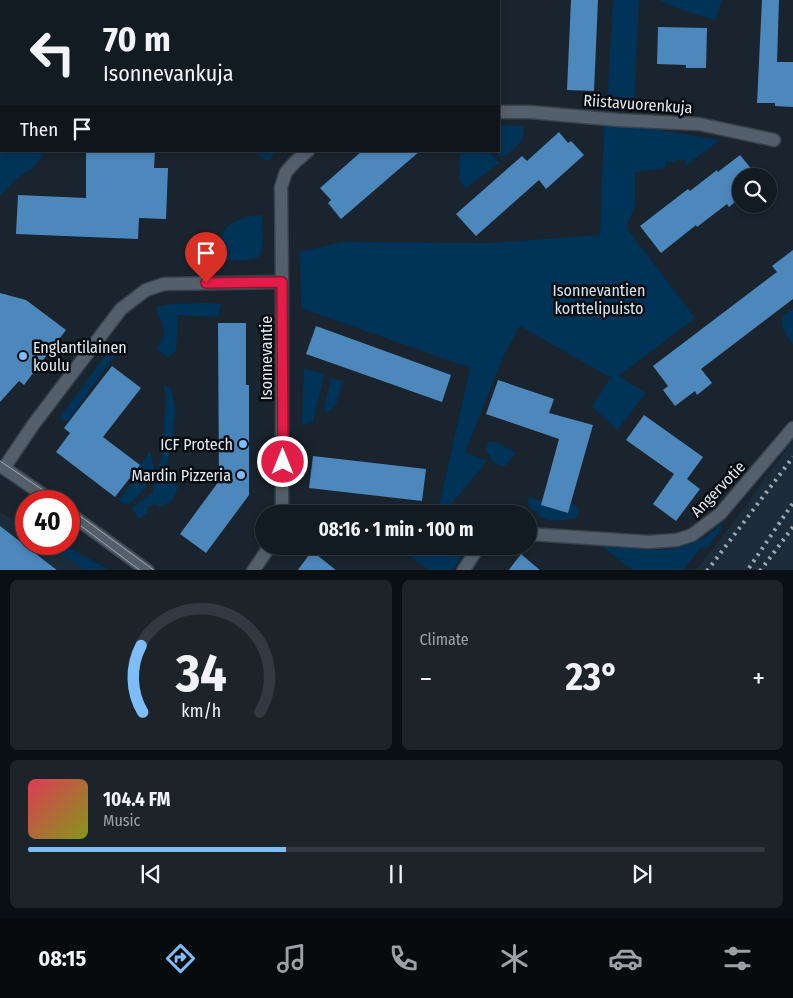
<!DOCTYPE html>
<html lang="en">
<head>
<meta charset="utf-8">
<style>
  body { margin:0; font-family:"Fira Sans Condensed",sans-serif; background:#1c242a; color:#f1f3f6; height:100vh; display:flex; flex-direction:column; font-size:19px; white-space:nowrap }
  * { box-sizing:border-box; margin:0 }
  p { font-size:16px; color:#9da1a5 }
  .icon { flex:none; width:28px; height:28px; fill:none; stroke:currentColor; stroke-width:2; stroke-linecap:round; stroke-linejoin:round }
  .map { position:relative; height:570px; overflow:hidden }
  .details { display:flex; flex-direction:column; gap:10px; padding:10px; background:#0a0f13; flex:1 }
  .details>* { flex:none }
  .banner { position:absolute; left:0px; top:0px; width:500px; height:152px; box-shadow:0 2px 8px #0003,0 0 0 1px #323940; background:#131b22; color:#f1f3f6; overflow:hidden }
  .buttons { position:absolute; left:732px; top:168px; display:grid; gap:10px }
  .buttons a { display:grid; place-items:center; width:45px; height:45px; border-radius:50%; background:#131b22; box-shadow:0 2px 8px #0003,0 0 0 1px #323940; font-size:25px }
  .speed { position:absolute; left:15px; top:490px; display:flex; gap:10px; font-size:25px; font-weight:700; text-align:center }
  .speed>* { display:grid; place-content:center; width:65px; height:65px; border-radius:50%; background:#131b22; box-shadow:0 2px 8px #0003,0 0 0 1px #323940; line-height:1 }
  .speed .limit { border:8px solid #d22; background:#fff; color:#111 }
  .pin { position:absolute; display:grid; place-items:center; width:42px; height:42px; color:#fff; margin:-51px -21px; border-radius:50% 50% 50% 0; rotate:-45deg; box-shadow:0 0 5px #0007 }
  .pin .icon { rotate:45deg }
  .me { position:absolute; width:55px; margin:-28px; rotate:0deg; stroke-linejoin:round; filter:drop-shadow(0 0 4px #0008) }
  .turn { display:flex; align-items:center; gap:18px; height:105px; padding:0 20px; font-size:22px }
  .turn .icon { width:65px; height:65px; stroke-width:2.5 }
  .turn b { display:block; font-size:35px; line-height:42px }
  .then { display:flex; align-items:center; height:48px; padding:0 20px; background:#0003; gap:10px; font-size:19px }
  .big { font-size:38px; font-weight:700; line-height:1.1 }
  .details .tile { flex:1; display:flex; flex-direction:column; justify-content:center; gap:8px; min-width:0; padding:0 18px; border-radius:8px; background:#1c242a }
  .details .dial { align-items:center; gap:0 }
  .dial svg { height:130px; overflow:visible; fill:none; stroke:#323940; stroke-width:7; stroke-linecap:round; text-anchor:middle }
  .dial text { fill:#f1f3f6; stroke:none }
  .song { display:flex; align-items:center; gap:15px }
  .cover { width:60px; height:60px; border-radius:8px; background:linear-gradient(135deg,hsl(350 70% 55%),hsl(70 70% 35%)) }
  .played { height:5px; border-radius:2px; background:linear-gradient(90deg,#7dbef9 35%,#323940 35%) }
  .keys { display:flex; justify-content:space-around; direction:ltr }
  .heat { display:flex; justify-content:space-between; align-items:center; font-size:28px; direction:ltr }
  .details .tiles { flex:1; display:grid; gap:10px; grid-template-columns:1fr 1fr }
  .tile:last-child { grid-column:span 2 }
  .trip { position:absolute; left:255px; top:505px; width:282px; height:50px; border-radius:25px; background:#131b22; box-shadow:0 2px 8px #0003,0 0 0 1px #323940; font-weight:700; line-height:50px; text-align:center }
  .tabs { display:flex; height:80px; justify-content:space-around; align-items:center; background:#080b0e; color:#9da1a5 }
  .tabs .icon { width:35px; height:35px }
  .tabs .current { color:#7dbef9 }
  .tabs b { font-size:22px; color:#f1f3f6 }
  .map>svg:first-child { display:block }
  .built { fill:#1c2c3b }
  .green { fill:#003358 }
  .building { fill:#4d88bd }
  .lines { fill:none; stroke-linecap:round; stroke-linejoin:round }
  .minor-casing { stroke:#39424a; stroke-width:15 }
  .tertiary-casing { stroke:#39424a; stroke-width:15 }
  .minor { stroke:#53606c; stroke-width:12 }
  .tertiary { stroke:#53606c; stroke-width:12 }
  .tram { stroke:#9ea6ae; stroke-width:1 }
  .rail { stroke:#9ea6ae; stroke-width:4; stroke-dasharray:2.5 5; stroke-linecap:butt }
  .route-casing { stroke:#92132f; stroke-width:12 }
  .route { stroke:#e11d48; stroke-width:9 }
  .poi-dot { fill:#7dbef9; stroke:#080c11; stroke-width:2 }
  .labels { text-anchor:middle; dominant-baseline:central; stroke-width:5; stroke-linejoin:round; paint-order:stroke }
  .street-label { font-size:16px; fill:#e2e9f0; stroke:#080c11 }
  .park-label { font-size:16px; fill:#d4e4f3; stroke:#080c11 }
  .poi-label { font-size:16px; fill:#e2e9f0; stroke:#080c11; text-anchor:end }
</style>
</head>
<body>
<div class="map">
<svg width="793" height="571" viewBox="0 0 793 571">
  <rect width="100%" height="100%" fill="#19242e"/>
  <g class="built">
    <polygon points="793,440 793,570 696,570 733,523"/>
    <polygon points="0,512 26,527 26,544 49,544 84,570 0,570"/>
  </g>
  <g class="green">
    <path d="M0 0H93L1 1V151H43C41 166 28 170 18 178 12 183 6 190 0 196Z"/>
    <polygon points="613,0 639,0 634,109 607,107"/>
    <path d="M660 0H722L715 20C700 15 670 8 660 0Z"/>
    <path d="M499 125 523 126C527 142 512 150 501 159L495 151H499Z"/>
    <polygon points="604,126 647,128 720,140 683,168 686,161 680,159 673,162 666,162 665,168 635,172 635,206 628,223 628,230 695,318 619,376 646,393 617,430 592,406 611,378 520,326 504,355 465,452 487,461 448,508 439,507 470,368 301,308 300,252 343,242 490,243 600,235"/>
    <polygon points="252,151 277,151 268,161"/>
    <polygon points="460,151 489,151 499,163 466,188 459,180"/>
    <path d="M262 215C263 263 268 261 220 260 220 253 220 246 221 240 225 220 246 216 262 215Z"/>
    <polygon points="208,303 221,304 218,317 178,315 176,350 168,358 157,349 165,332 156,307 170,304"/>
    <polygon points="793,308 793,345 783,329 781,318"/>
    <polygon points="110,349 116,354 66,423 60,417"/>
    <polygon points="304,369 324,374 313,422 302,425"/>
    <polygon points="331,378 343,381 336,405 326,414 324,407"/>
    <path d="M164 386 171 388 176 411 173 423 174 442 165 469 173 473 178 487 172 501 161 507 155 504 148 507 147 513 139 519 132 508 153 492C152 477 157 473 161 459 164 445 163 434 164 420 165 405 167 402 164 386Z"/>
    <polygon points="494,441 516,453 505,466 499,466 490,459 490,454 485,452 488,443"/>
    <path d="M150 452C151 457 154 464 153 468 151 484 139 496 128 505L118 501 135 479 140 465Z"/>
    <path d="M529 497 542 501 541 505 568 513 571 503 580 510 576 518C565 520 546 523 538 515V512L532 510 528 503Z"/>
    <path d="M722 523 721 530 706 549 701 547 683 570H633L604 548 606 545C639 550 673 555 703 538 710 534 716 528 722 523Z"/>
    <polygon points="49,544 62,544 99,564 108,570 84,570"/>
    <polygon points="395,546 464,546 464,554 452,570 429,570"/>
  </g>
  <g class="building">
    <polygon points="571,0 598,0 594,91 567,90"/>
    <polygon points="762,0 779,0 777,62 793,62 793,107 775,106 775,103 757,103"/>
    <polygon points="658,27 707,28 706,68 686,68 686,65 657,64"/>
    <polygon points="559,132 568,143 571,141 584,155 546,189 539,180 476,236 456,214 522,156 527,161"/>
    <polygon points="86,151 155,151 154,168 168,168 166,219 139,218 138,239 16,234 18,195 86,198"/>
    <polygon points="362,151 420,151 341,219 328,203 331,200 320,188"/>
    <polygon points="740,155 757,176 741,176 741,197 729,207 727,204 697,227 696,225 661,253 640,226 688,189 690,191 717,170 718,172"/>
    <polygon points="793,250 793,299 701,369 712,383 697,395 695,391 675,406 663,390 668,386 653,366 777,272 772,266"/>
    <polygon points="0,293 26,300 66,330 24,385 19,381 0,402"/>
    <polygon points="218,323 246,323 246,385 249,385 249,495 206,553 180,534 219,481"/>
    <polygon points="316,326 451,375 442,402 306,354"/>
    <polygon points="112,366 141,388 103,437 140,465 115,497 56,452 70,433 64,428"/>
    <polygon points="498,380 554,399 549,413 593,425 568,513 541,505 559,439 486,414"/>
    <polygon points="644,415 703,457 687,479 700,489 676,521 653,504 674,474 626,440"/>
    <polygon points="313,456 426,469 422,501 309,488"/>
    <polygon points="0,526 58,571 0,571"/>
    <polygon points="312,551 337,571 297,571"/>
    <polygon points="521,554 541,571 508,571"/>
  </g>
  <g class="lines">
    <defs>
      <g id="minor">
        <polyline points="499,112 530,112 618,120 699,124 774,140"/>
        <polyline points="282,282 281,187 286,172 295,162 308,151"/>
        <polyline points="4,468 52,501"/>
        <polyline points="283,511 310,514"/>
        <polyline points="69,513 148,571"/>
        <polyline points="529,534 649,542 677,540 692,535 720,514 793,428"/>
        <polyline points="463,571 479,546"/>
      </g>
      <g id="tertiary">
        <polyline points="4,468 33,425 121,309 146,290 164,284 282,282 282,514"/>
        <polyline points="253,571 270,546"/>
      </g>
    </defs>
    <use href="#minor" class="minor-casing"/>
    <use href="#tertiary" class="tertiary-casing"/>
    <use href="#minor" class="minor"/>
    <use href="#tertiary" class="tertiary"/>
    <g class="tram">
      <polyline points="0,461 59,501"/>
      <polyline points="69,508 155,571"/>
      <polyline points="69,517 141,571"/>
    </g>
    <g class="rail">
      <polyline points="749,568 793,503"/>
      <polyline points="707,571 793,457"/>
      <polyline points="760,571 793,527"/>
    </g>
  </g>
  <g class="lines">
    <defs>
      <polyline id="route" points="206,283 282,282 283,462"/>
    </defs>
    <use href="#route" class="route-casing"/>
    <use href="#route" class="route"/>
  </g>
  <g class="poi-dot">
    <circle cx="23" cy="356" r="5"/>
    <circle cx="243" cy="444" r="5"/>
    <circle cx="241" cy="475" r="5"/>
  </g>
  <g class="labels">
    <g class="street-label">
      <text transform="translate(638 104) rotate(4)">Riistavuorenkuja</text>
      <text transform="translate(266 358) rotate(-90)">Isonnevantie</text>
      <text transform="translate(718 489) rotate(-46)">Angervotie</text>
    </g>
    <g class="park-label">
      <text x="599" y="290">Isonnevantien<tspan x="599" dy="18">korttelipuisto</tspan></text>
    </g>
    <g class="poi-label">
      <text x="33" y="347" text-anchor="start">Englantilainen<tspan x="33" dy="18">koulu</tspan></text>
      <text x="233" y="444">ICF Protech</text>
      <text x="231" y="475">Mardin Pizzeria</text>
    </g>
  </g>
</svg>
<div class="buttons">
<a><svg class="icon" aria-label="search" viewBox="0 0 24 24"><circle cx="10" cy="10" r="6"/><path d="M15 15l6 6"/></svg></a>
</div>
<div class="speed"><div class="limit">40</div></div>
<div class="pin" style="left:206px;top:283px;background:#d93025"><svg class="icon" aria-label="arrive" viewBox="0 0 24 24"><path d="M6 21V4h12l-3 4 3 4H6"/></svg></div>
<svg class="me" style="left:283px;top:462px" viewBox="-20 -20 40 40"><circle r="17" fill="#e11d48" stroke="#fff" stroke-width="3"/><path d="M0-11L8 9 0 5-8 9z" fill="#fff"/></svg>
<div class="trip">08:16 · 1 min · 100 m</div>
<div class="banner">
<div class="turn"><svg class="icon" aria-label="left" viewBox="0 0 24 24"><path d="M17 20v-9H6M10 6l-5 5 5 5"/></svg><div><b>70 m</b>Isonnevankuja</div></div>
<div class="then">Then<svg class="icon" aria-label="arrive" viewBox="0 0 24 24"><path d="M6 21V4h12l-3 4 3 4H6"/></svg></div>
</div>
</div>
<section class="details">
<div class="tiles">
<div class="tile dial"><svg viewBox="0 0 100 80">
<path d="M14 69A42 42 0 1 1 86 69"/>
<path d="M14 69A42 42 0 0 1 13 28" stroke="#7dbef9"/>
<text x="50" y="56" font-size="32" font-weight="700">34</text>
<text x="50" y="72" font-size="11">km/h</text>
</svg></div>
<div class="tile"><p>Climate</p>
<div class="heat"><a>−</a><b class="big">23°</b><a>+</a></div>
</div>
<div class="tile">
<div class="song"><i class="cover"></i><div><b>104.4 FM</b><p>Music</p></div></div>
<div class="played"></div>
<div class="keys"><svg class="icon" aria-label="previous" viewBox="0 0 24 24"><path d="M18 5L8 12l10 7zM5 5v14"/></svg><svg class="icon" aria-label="pause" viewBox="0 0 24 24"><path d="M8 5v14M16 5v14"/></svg><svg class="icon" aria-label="next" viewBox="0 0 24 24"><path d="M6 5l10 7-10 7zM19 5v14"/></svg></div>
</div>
</div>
</section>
<nav class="tabs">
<b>08:15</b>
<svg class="icon current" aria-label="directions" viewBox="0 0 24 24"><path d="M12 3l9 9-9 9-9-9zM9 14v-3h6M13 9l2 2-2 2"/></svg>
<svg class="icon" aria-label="music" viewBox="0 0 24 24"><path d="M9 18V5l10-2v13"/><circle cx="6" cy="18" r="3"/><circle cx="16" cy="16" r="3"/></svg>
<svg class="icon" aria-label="phone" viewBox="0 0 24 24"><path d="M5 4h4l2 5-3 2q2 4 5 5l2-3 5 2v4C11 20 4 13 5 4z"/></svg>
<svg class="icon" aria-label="climate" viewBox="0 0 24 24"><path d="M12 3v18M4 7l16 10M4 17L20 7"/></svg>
<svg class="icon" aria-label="car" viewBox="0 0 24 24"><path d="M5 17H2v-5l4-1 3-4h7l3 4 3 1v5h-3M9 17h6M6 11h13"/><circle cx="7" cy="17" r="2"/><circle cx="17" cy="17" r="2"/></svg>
<svg class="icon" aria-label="filters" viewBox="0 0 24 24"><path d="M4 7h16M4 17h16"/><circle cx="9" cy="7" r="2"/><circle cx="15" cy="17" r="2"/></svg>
</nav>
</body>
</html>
